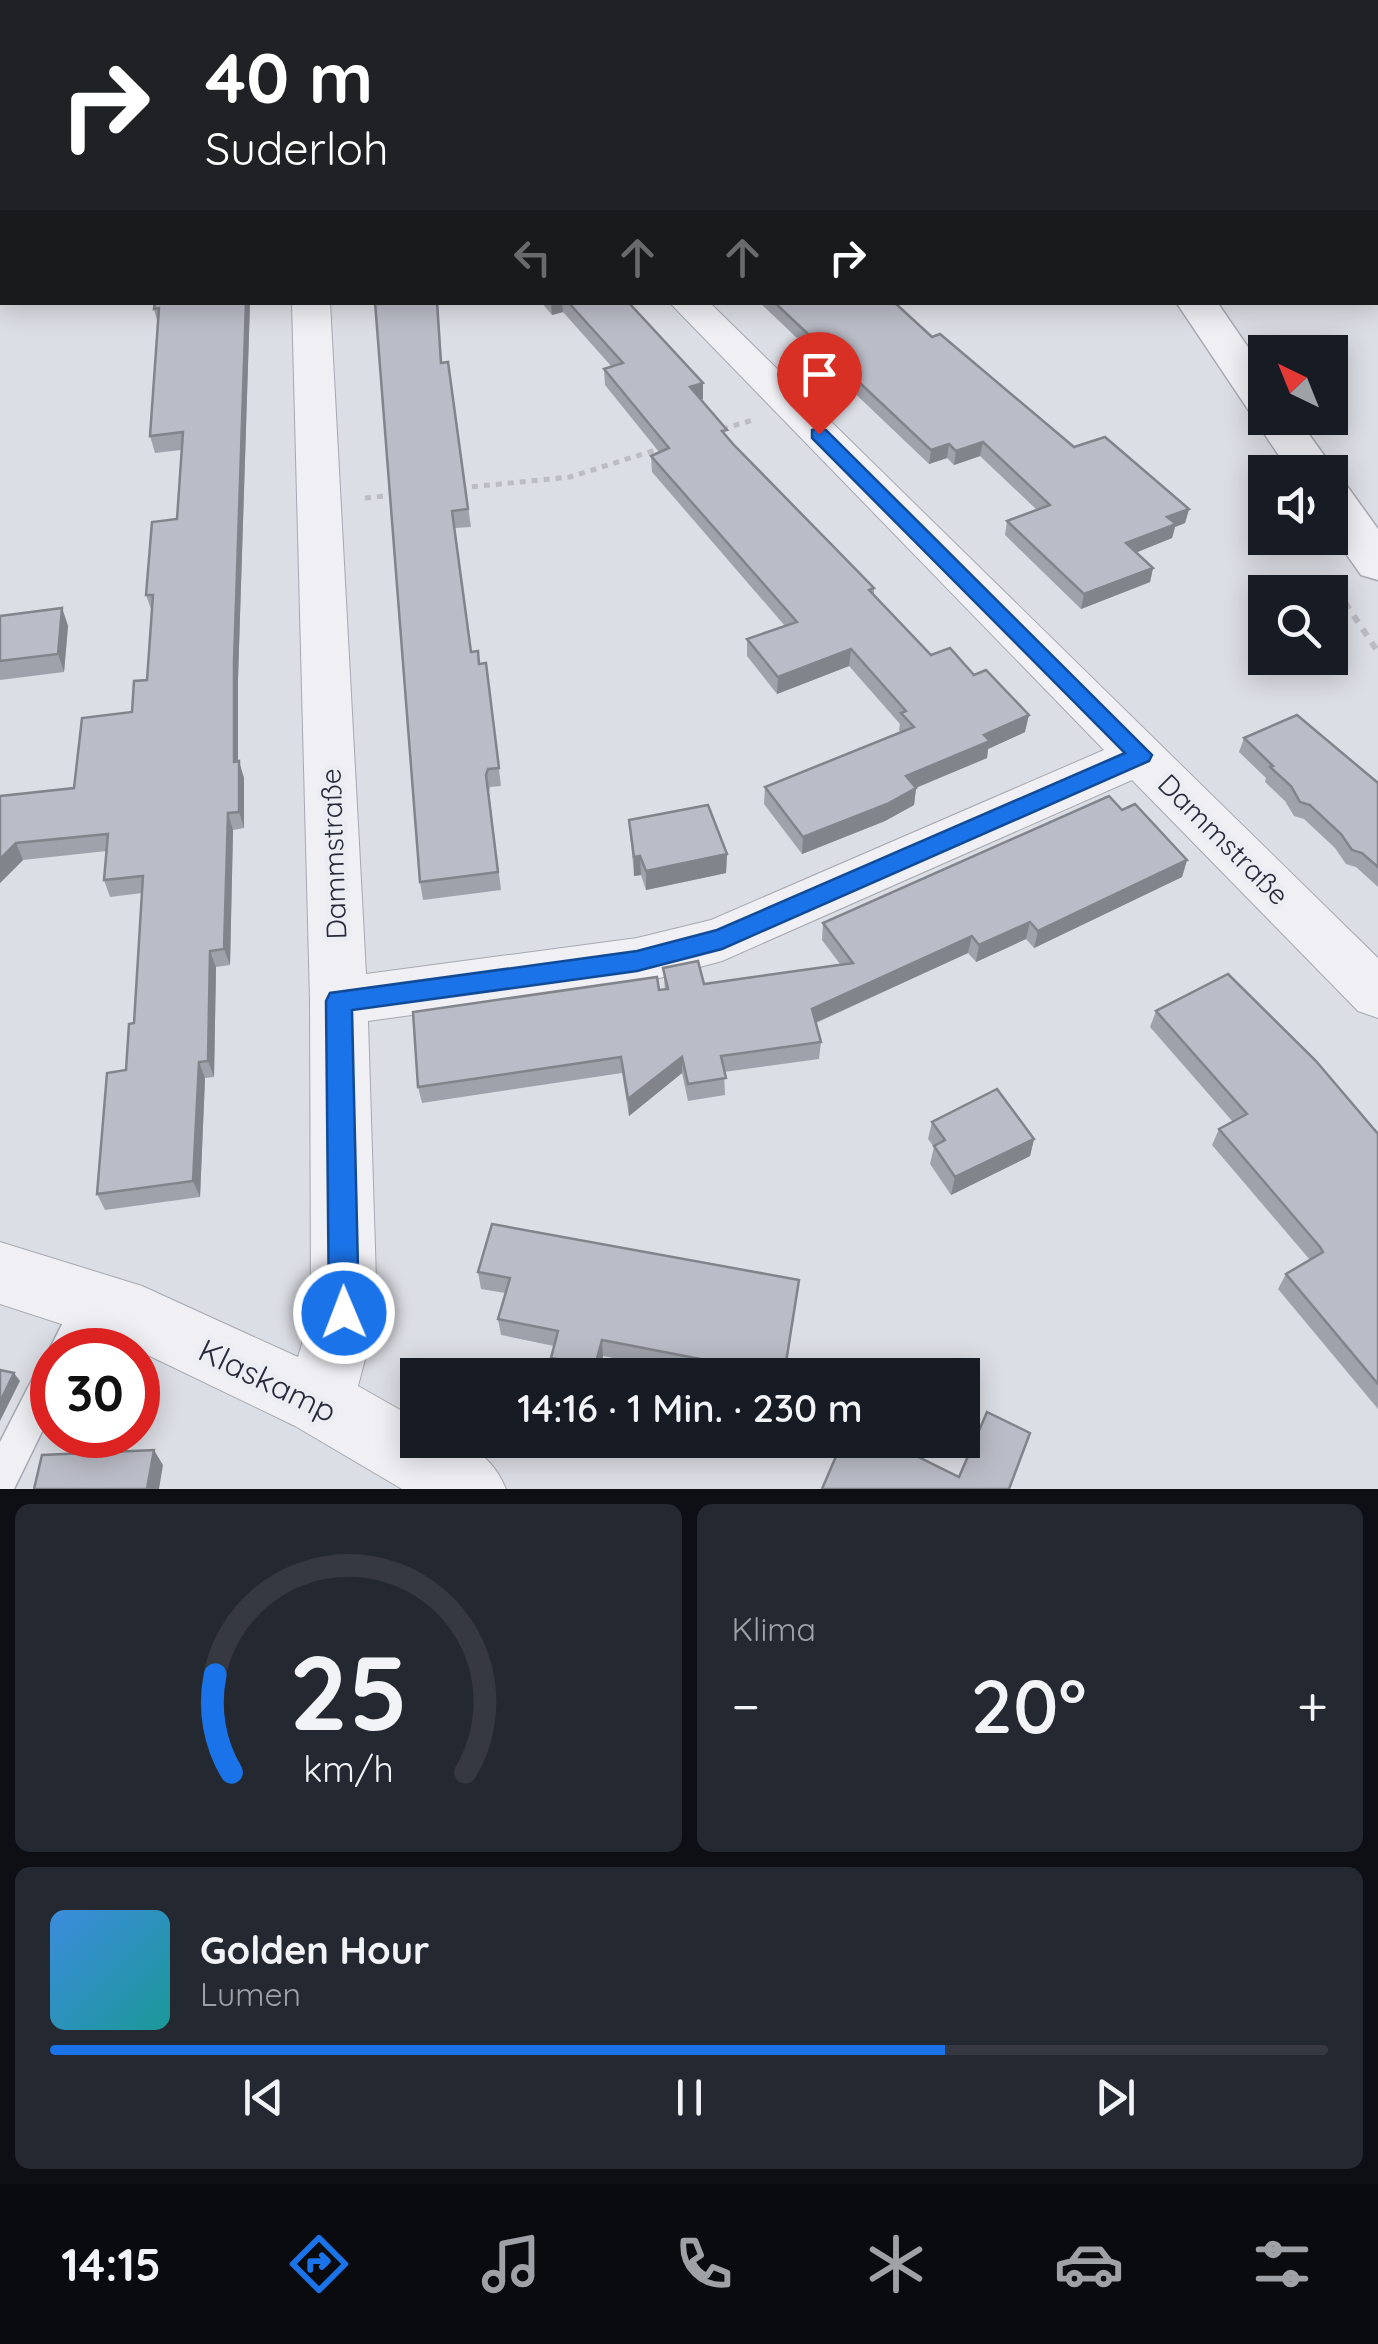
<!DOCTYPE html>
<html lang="de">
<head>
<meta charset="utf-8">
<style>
  body { margin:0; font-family:Quicksand,sans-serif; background:#242831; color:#f1f3f6; height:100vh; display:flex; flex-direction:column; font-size:38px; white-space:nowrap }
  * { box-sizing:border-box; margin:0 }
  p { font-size:32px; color:#9ea1a6 }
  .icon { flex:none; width:55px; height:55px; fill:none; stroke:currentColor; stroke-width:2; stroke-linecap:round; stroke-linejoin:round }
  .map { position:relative; height:1489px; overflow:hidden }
  .sheet { display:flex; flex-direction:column; gap:15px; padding:15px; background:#0d0f14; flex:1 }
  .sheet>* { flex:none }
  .guide { position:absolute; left:0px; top:0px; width:1380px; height:305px; box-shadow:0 5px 25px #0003; background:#202124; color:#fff; overflow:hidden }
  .needle { width:65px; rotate:317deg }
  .fabs { position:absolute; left:1248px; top:335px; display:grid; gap:20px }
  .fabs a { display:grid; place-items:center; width:100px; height:100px; border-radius:0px; background:#171b24; box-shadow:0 5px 25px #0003; font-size:50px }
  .speed { position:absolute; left:30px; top:1328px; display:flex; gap:20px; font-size:50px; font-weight:700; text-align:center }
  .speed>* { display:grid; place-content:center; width:130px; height:130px; border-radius:50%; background:#171b24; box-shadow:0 5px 25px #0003; line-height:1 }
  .speed .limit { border:15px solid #d22; background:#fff; color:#111 }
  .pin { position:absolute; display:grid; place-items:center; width:85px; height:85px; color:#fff; margin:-102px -42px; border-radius:50% 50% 50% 0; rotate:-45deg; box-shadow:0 0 10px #0007 }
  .pin .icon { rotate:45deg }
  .me { position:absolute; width:110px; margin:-55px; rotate:359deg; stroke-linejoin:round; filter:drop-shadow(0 0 8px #0008) }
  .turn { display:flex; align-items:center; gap:35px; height:210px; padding:0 40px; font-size:45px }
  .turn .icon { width:130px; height:130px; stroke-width:2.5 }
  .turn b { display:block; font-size:70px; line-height:85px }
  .lanes { display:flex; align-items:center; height:95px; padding:0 40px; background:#0003; justify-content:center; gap:50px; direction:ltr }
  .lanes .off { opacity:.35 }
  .big { font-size:75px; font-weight:600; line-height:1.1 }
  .sheet .card { flex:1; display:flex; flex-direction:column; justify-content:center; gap:15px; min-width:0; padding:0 35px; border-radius:15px; background:#242831 }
  .sheet .dial { align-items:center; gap:0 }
  .dial svg { height:260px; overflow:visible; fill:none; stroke:#363941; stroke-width:7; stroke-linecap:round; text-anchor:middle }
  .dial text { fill:#f1f3f6; stroke:none }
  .song { display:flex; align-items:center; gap:30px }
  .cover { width:120px; height:120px; border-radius:15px; background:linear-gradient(135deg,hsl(210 70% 55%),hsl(180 70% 35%)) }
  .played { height:10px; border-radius:5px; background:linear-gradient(90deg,#1a73e8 70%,#363941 70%) }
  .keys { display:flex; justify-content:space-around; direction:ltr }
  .heat { display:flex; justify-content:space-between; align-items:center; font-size:55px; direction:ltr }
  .sheet .tiles { flex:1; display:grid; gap:15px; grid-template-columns:1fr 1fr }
  .card:last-child { grid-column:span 2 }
  .trip { position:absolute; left:400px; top:1358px; width:580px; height:100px; border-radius:0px; background:#171b24; box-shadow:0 5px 25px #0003; font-weight:600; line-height:100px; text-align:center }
  .tab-bar { display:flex; height:160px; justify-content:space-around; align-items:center; background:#090b0e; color:#9ea1a6 }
  .tab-bar .icon { width:70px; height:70px }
  .tab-bar .active { color:#1a73e8 }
  .tab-bar b { font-size:45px; color:#f1f3f6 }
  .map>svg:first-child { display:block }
  .water { fill:#9aa3c3 }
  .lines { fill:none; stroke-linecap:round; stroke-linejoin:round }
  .service-casing { stroke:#a6a8b2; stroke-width:3 }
  .minor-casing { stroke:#a6a8b2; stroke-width:2 }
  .tertiary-casing { stroke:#a6a8b2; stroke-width:3 }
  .path-far2 { stroke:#bbbcc4; stroke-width:4; stroke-dasharray:5 5; stroke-linecap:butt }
  .path-far1 { stroke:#bbbcc4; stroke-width:5; stroke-dasharray:6 6; stroke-linecap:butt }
  .path { stroke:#bbbcc4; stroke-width:6; stroke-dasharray:8 8; stroke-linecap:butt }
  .service { fill:#efeff4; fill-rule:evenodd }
  .minor { fill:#efeff4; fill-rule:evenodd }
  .tertiary { fill:#efeff4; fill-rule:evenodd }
  .rail-casing { stroke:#777a8d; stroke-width:8 }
  .rail { stroke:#ebedf3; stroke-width:5; stroke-dasharray:15; stroke-linecap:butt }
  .wall { fill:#a0a2ab }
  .shaded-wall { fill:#82848b }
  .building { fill:#babcc7; stroke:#82848b; stroke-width:2.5 }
  .route { fill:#1a73e8; stroke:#114b97; stroke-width:2.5 }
  .labels { text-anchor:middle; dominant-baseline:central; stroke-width:10; stroke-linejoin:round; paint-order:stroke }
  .street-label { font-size:28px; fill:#272a3a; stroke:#ebedf3 }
  .near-street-label { font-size:32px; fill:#272a3a; stroke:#ebedf3 }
</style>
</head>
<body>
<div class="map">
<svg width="1378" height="1489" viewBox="0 0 1378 1489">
  <rect width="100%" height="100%" fill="#dcdee5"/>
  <polygon class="water" points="529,0 1319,0 502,2"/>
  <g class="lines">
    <defs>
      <g id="service">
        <polygon points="91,1286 103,1291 108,1302 84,1350 52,1350 52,1358 49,1350 79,1291"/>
        <polygon points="52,1359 52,1411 14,1489 0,1489 0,1442 40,1364"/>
      </g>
      <path id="minor" d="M292 302H330L366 974 637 938 711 920 1104 750 669 302H709L1378 958V1018L1358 1011 1132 780 722 961 637 984 368 1021 377 1313 358 1386 418 1420V1440C461 1440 488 1447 506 1489H402L295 1426 129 1346 0 1304V1242L142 1286 298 1357 311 1313 310 1001Z"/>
      <g id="tertiary">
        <polygon points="977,0 1009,0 1011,2 979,2"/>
        <polygon points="1176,302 1217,302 1265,372 1265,418 1297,418 1336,472 1330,481 1330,472 1290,472"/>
        <polygon points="1330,481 1347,486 1378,529 1378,580 1361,575 1330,531"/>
      </g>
    </defs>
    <use href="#service" class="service-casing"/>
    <use href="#minor" class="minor-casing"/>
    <use href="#tertiary" class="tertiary-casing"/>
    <polyline class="path-far2" points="440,2 465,0"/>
    <g class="path-far1">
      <polyline points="722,429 753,420"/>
      <polyline points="460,488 570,477 662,448"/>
      <polyline points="365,498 397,495"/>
    </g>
    <polyline class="path" points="1336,589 1378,652"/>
    <use href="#service" class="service"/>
    <use href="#minor" class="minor"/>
    <use href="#tertiary" class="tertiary"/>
    <defs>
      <g id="rail">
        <polyline points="0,134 2,124"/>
        <polyline points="0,211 2,203"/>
      </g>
    </defs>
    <use href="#rail" class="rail-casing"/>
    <use href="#rail" class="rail"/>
  </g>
  <g class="wall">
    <polygon points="250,302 238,679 238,762 244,778 244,828 233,830 230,965 216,967 214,1077 205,1078 200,1197 105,1210 97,1194 126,1070 134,1023 142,893 110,897 104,880 107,851 23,860 0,883 0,796 74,788 132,712 147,680 152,612 146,595 177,519 181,450 155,453 150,436 158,324 154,309"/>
    <polygon points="375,302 442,304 438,305 442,363 448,362 471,527 455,528 471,652 479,664 486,663 501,786 490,787 489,792 501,890 423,900 420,882"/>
    <polygon points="541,302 628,302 703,399 701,400 727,437 874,588 874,594 931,655 1025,732 988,749 987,758 916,788 914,805 885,821 802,854 764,804 765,787 901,732 899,730 900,724 849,666 777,694 747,656 747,639 785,626 652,472 651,456 659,452 605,385 604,369 612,367 563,312 552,315"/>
    <polygon points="759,302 894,302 932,337 1074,447 1189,509 1185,523 1175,527 1172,538 1136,552 1153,568 1150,582 1081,609 1005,535 1007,521 1037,510 980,456 954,465 947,458 929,464"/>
    <polygon points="62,608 68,626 64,672 0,680 0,616"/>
    <polygon points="1244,738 1378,783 1378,887 1356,867 1346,864 1335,848 1304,819 1294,816 1285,801 1265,782 1266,778 1239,752"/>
    <polygon points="1122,810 1187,860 1182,877 1034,948 1026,939 976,962 968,953 816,1023 821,1042 819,1059 724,1072 725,1095 688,1101 682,1073 629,1116 622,1073 422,1103 418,1087 659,990 665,990 663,968 704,984 840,964 822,940 823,923"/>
    <polygon points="629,820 727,854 726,873 646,890 641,875 634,876"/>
    <polygon points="1156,1011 1378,1134 1378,1409 1278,1289 1286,1274 1310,1260 1212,1145 1219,1129 1233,1122 1150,1027"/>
    <polygon points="932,1122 1034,1139 1030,1156 951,1195 930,1164 934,1147 928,1139"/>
    <polygon points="478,1272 799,1280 785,1375 703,1375 603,1356 598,1375 553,1374 551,1358 554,1346 501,1335 498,1319 505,1293 481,1289"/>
  </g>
  <g class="shaded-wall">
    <polygon points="246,302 250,302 238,679 238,779 234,762 234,662"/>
    <polygon points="551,302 562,302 563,312 552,315"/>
    <polygon points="703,383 703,399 690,403 690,387"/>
    <polygon points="983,442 980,456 954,465 956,451"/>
    <polygon points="949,444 947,458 929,464 931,450"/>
    <polygon points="1189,509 1185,523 1175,527 1172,538 1123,558 1126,543 1167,517"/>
    <polygon points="1153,568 1150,582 1081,609 1084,594"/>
    <polygon points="62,608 68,626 64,672 58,654"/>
    <polygon points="851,649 849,666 777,694 778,677"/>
    <polygon points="1029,715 1025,732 988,749 987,758 903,793 906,776 984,735"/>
    <polygon points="239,761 244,778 244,828 239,812"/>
    <polygon points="916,788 914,805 885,821 802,854 803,837"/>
    <polygon points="228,813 233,830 230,965 224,949"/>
    <polygon points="16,843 23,860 0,883 0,859"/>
    <polygon points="727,854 726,873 646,890 646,871"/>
    <polygon points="640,856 641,875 634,876 634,857"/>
    <polygon points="1187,860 1182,877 1034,948 1038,931"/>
    <polygon points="1030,922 1026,939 976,962 979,945"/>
    <polygon points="972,936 968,953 810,1025 812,1009"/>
    <polygon points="210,951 216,967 214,1077 208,1061"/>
    <polygon points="682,1057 682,1073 629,1116 628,1099"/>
    <polygon points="199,1062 205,1078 200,1197 193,1181"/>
    <polygon points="1034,1139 1030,1156 951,1195 955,1177"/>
    <polygon points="602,1340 603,1356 598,1375 596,1375 595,1366"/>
    <polygon points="14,1373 20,1381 0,1421 0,1402"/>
    <polygon points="154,1450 163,1465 159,1489 147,1489"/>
  </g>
  <g class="building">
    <polygon points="155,302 246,302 234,662 234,762 239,761 239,812 228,813 224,949 210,951 208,1061 199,1062 193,1181 97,1194 107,1073 126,1070 129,1024 134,1023 143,876 104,880 108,834 16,843 0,859 0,796 74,788 82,718 132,712 134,681 147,680 153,595 146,595 152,522 177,519 183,432 150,436 159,308 154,309"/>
    <polygon points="375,302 437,302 441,363 448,362 468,509 452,511 471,652 478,651 479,664 486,663 499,768 488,769 486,775 498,872 420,882"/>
    <polygon points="568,302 628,302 703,383 690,387 727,430 722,431 733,444 874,588 869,590 931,655 950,648 974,675 986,670 1029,715 984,735 990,741 906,776 916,788 887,804 803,837 765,787 914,727 901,713 906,711 851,649 778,677 747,639 797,622 651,456 669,448 604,369 623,363"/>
    <polygon points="774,302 894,302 932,337 940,334 1074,447 1105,437 1189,509 1167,517 1176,524 1126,543 1153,568 1084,594 1007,521 1050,505 983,442 956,451 949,444 931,450"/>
    <polygon points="62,608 58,654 0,661 0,616"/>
    <polygon points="1297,715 1378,783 1378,867 1362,853 1352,850 1341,834 1310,805 1300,802 1291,786 1270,767 1273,766 1244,738"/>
    <polygon points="1109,796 1122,810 1135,804 1187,860 1038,931 1030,922 979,945 972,936 812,1009 821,1042 721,1056 726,1078 688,1084 682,1057 628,1099 621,1057 418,1087 413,1012 657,977 659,990 668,989 663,968 698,961 704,984 853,963 823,923"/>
    <polygon points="708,805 727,854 646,871 640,856 634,857 629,820"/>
    <polygon points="1228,974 1316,1061 1378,1134 1378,1384 1286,1274 1323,1252 1320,1247 1219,1129 1247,1114 1156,1011"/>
    <polygon points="997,1089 1034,1139 955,1177 934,1146 945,1140 932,1122"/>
    <polygon points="492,1224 799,1280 784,1375 602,1340 595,1366 551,1358 558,1331 498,1319 510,1278 478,1272"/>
    <polygon points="0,1370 14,1373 0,1402"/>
    <polygon points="987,1412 1030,1433 1009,1489 822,1489 843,1440 884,1440 959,1477"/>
    <polygon points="154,1450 147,1489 34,1489 42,1455"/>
  </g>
  <polygon class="route" points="819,428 826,430 1152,755 1149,761 722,949 637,971 352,1010 359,1313 355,1323 344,1328 333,1323 329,1313 326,1001 330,993 637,951 717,930 1125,753 812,438 812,430"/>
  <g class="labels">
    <g class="street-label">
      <text transform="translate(1224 839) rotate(45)">Dammstraße</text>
      <text transform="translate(333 854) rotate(-92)">Dammstraße</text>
    </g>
    <g class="near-street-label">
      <text transform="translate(268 1380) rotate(26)">Klaskamp</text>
    </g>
  </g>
</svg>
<div class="fabs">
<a><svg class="needle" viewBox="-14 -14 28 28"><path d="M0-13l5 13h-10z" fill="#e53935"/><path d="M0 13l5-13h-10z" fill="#9ea1a6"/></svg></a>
<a><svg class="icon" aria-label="sound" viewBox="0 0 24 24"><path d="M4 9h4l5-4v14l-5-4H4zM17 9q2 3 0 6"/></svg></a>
<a><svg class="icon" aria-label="search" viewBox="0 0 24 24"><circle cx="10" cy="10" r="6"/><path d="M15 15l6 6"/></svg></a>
</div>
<div class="speed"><div class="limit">30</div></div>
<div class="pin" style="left:819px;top:434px;background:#d93025"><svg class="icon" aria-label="arrive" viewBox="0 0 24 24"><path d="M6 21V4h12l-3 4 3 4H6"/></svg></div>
<svg class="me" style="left:344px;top:1313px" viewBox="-20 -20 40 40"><circle r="17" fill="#1a73e8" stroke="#fff" stroke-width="3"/><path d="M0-11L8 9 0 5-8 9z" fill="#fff"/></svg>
<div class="trip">14:16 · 1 Min. · 230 m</div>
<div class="guide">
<div class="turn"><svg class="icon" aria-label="right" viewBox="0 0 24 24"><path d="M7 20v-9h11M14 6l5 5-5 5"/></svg><div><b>40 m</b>Suderloh</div></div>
<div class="lanes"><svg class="icon off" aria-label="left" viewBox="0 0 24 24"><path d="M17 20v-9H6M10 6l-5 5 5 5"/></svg><svg class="icon off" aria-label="ahead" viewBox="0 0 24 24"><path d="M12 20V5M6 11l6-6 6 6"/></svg><svg class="icon off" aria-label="ahead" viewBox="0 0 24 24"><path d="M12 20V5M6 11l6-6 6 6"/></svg><svg class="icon" aria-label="right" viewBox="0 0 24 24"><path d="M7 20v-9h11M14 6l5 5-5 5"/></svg></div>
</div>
</div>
<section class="sheet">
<div class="tiles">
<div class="card dial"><svg viewBox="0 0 100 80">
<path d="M14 69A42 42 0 1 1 86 69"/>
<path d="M14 69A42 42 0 0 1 9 39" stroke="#1a73e8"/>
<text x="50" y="56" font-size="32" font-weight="700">25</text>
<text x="50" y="72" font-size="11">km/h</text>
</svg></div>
<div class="card"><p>Klima</p>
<div class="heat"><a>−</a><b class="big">20°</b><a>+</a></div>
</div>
<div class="card">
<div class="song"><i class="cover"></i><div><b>Golden Hour</b><p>Lumen</p></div></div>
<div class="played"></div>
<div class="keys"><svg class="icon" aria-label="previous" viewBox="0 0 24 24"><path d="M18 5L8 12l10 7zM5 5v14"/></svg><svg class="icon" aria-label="pause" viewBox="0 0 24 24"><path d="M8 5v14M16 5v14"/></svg><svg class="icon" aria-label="next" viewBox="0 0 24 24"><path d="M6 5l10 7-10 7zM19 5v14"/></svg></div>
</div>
</div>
</section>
<nav class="tab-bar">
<b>14:15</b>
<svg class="icon active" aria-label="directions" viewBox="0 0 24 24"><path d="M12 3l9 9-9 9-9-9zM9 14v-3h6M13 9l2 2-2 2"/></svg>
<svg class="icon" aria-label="music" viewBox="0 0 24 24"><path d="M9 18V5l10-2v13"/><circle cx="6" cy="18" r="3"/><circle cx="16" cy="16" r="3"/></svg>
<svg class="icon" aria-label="phone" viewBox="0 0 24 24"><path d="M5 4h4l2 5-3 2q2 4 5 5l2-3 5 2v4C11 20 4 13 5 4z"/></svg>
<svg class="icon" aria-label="climate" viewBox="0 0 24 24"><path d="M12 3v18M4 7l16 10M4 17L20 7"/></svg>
<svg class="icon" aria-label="car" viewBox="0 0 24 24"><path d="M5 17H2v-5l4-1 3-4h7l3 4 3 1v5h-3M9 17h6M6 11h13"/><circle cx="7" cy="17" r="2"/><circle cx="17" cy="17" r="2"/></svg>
<svg class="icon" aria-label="filters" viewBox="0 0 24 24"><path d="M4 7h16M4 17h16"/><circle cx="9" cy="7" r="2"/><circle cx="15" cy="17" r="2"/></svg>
</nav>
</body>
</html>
